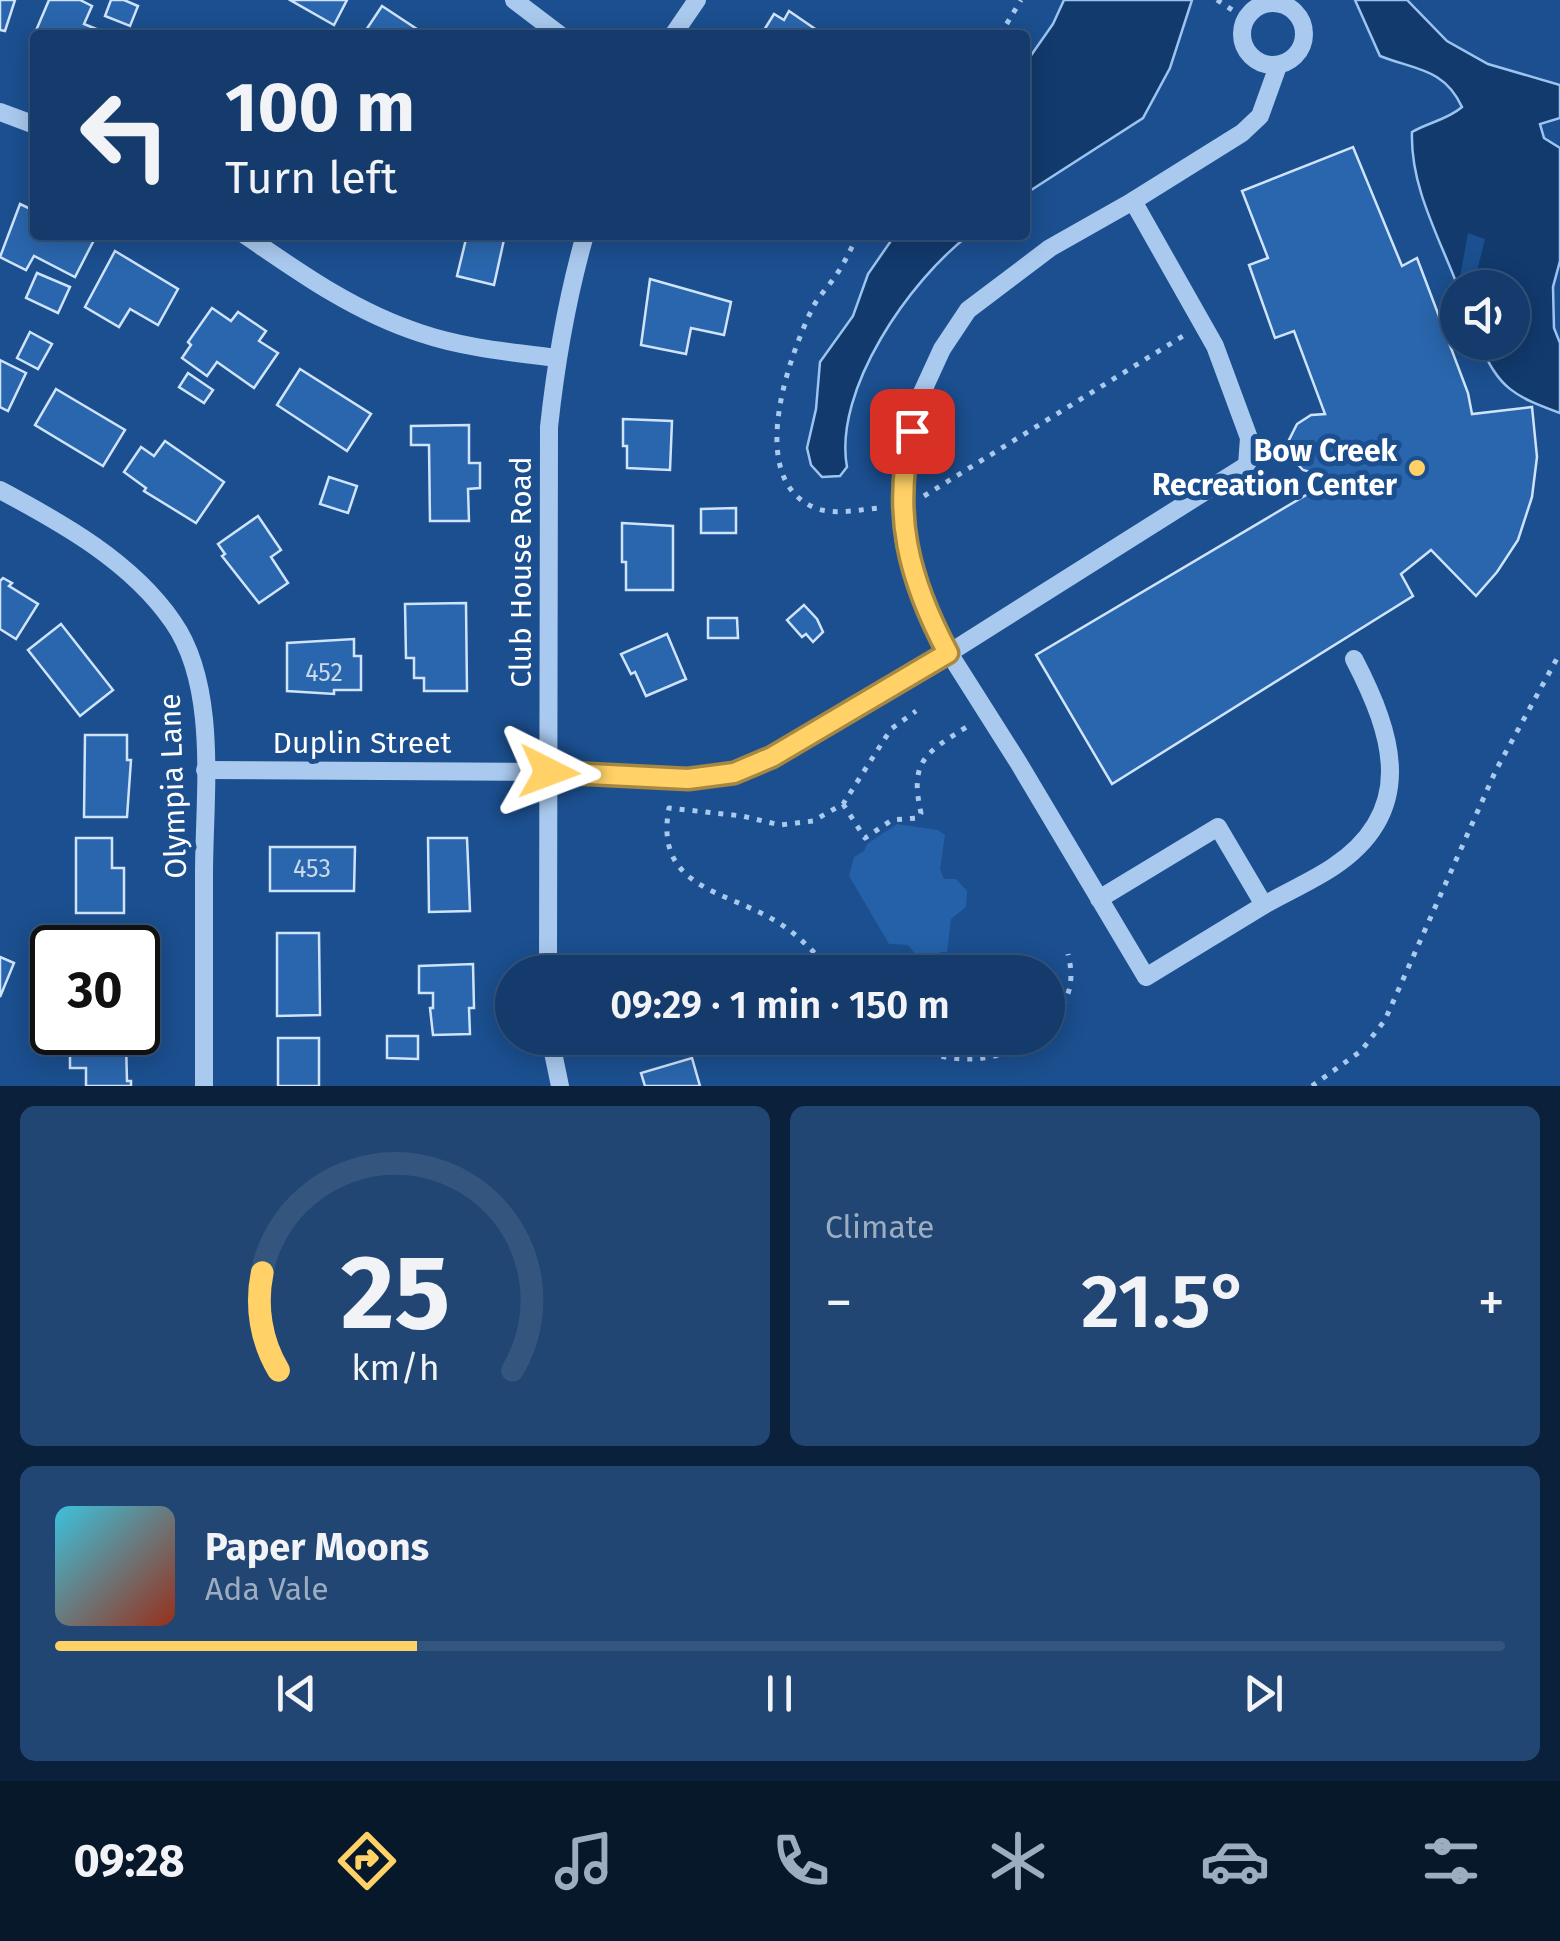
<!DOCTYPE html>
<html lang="en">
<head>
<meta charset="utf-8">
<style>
  body { margin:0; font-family:"Fira Sans",sans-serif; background:#214673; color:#f1f3f6; height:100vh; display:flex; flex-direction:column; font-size:38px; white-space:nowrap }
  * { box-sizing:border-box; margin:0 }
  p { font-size:32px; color:#9dadc1 }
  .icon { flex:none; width:55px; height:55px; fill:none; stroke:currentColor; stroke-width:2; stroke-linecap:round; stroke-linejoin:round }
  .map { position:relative; height:1086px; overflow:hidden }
  .panel { display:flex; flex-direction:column; gap:20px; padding:20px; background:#0b203b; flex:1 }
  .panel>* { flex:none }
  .top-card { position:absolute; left:30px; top:30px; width:1000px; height:210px; border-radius:10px; box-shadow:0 5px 25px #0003,0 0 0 2px #33557e; background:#143b6b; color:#f1f3f6; overflow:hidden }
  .buttons { position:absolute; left:1440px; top:270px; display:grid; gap:20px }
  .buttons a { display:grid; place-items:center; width:90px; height:90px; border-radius:50%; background:#143b6b; box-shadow:0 5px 25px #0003,0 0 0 2px #33557e; font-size:50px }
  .speed { position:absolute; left:30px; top:925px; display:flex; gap:20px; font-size:50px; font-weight:700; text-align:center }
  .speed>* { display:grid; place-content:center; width:130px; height:130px; border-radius:50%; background:#143b6b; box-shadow:0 5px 25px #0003,0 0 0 2px #33557e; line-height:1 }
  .speed .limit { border:5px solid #111; border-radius:15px; background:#fff; color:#111 }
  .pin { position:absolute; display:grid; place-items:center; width:85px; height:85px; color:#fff; margin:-42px; border-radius:20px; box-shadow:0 5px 15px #0006 }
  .me { position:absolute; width:110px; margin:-55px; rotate:93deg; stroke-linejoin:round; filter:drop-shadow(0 0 8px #0008) }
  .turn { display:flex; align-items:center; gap:35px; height:210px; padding:0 30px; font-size:45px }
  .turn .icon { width:130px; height:130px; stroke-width:2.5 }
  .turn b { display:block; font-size:70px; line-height:85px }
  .big { font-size:75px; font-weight:600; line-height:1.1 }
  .panel .widget { flex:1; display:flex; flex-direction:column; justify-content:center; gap:15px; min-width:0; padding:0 35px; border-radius:15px; background:#214673 }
  .panel .dial { align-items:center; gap:0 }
  .dial svg { height:260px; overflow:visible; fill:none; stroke:#33557e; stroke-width:7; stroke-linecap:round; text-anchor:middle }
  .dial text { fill:#f1f3f6; stroke:none }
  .song { display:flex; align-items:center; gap:30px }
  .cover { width:120px; height:120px; border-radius:15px; background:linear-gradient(135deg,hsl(190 70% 55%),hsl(10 70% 35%)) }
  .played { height:10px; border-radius:5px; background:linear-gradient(90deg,#ffd166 25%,#33557e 25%) }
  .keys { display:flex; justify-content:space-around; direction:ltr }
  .heat { display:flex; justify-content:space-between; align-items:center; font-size:55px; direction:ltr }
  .panel .tiles { flex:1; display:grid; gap:20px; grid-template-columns:1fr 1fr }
  .widget:last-child { grid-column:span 2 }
  .trip { position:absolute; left:495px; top:955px; width:570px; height:100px; border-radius:50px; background:#143b6b; box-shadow:0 5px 25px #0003,0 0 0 2px #33557e; font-weight:600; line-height:100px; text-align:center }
  .tabs { display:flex; height:160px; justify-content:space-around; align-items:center; background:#08182b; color:#9dadc1 }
  .tabs .icon { width:70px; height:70px }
  .tabs .selected { color:#ffd166 }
  .tabs b { font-size:45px; color:#f1f3f6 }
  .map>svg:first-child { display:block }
  .green { fill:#2461a8 }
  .water { fill:#123a6d; stroke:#9cc4f0; stroke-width:2.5 }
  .pier { fill:#1b4f8f }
  .building { fill:#2a66ad; stroke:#cfe3fa; stroke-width:2.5 }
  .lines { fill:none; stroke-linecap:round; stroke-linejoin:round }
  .path { stroke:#a9c9ee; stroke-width:5; stroke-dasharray:5 8; stroke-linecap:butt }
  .minor { stroke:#a9c9ee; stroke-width:18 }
  .route-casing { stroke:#a68842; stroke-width:25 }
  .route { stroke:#ffd166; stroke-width:18 }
  .poi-dot { fill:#ffd166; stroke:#1b4f8f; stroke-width:4 }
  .labels { text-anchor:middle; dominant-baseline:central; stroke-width:10; stroke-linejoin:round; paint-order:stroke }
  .number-label { font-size:25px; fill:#cad9ea }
  .poi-label { font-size:30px; font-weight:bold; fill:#fff; stroke:#1b4f8f; text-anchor:end }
  .street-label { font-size:30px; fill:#fff; stroke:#1b4f8f }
</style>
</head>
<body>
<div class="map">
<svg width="1560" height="1086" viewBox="0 0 1560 1086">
  <rect width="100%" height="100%" fill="#1b4f8f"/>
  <polygon class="green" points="897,824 938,830 945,835 940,869 944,879 956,879 967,891 966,907 951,919 947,952 941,952 932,959 916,955 908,945 889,944 849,876 854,857 864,851 867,844"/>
  <g class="water">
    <polygon points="1064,0 1192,0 1170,68 1143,118 1025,194 1025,64 1053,24"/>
    <path d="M1355 0H1407L1447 41 1488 64 1560 85V118L1540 124 1544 138 1560 148V261L1553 287 1554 328 1560 343V413C1516 397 1497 388 1480 343L1512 342V288L1458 287C1439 237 1410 186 1412 132 1429 122 1447 120 1462 107 1444 68 1415 70 1380 56Z"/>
    <path d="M895 235H969C910 280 833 390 847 467L840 476 822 477 811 465 807 448 816 409 820 362 853 316 868 274Z"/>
  </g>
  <polygon class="pier" points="1468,233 1485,239 1473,287 1458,288"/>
  <g class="building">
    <polygon points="0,0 15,0 5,31 0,30"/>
    <polygon points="49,0 80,0 92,6 84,24 111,35 35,35 35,41 32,40"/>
    <polygon points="111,0 124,0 138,6 130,26 105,16"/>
    <polygon points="290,0 347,0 334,25"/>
    <polygon points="382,6 426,35 366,35 364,33"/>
    <polygon points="789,11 824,35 761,35 774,14 784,20"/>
    <polygon points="1353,147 1402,266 1417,258 1468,393 1472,414 1532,407 1537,457 1532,497 1518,540 1497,572 1476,596 1431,550 1401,574 1413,596 1112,784 1036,655 1328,482 1324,476 1303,470 1291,457 1289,440 1297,424 1311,415 1325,414 1294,331 1275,338 1249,265 1268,258 1242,191"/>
    <polygon points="20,204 35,211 35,235 84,235 94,240 75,277 34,256 26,270 0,257"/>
    <polygon points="467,235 505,235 494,285 457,276"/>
    <polygon points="115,251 178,289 158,325 130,309 119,327 85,307"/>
    <polygon points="37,273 70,287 58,313 26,298"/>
    <polygon points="650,279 731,302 724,335 691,328 686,354 641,345"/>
    <polygon points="212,308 231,321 238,312 266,331 259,341 278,353 254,388 217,362 207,376 182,358 191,345 188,342"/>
    <polygon points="30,332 52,344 38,369 17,358"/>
    <polygon points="0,360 26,373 8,411 0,407"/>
    <polygon points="300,369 371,414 347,451 277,405"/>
    <polygon points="188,373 213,390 204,403 179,387"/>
    <polygon points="56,389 125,430 103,466 35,425"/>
    <polygon points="623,419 672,421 670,470 627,468 627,446 623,446"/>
    <polygon points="469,425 469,463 480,463 480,488 468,489 469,521 430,521 429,445 411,445 411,426"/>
    <polygon points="165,441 224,482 196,523 144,491 146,488 124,472 141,447 154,456"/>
    <polygon points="329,477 357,486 348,513 320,504"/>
    <polygon points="736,508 736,533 701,533 701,509"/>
    <polygon points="258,516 281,550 271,557 288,583 259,603 222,556 225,554 218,544"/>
    <polygon points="622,523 673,526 673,590 626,590 626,562 622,562"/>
    <polygon points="3,578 12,583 9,586 38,604 16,639 0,629 0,581"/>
    <polygon points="466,603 467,691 424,691 424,678 414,678 414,658 406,658 405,604"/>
    <polygon points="804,605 817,619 823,632 813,642 806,634 802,637 787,620"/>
    <polygon points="708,618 737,618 738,638 708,638"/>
    <polygon points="61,624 113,690 80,716 28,650"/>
    <polygon points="667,634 686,679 646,696 635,672 631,674 621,654"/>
    <polygon points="354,639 354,656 361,656 361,690 334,690 334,694 287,691 287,643"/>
    <polygon points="85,735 127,735 127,760 131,760 127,817 84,817"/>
    <polygon points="76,838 112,838 112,868 124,868 124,913 76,913"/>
    <polygon points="428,838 467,838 470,911 429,912"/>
    <polygon points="270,847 355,847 354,891 270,891"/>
    <polygon points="277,933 319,933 320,1015 277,1016"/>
    <rect x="65" y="943" width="59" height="5"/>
    <polygon points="0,957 14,963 0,997"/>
    <polygon points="622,962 693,965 692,972 622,972"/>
    <polygon points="473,964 474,1008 469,1008 470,1034 433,1035 430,1008 433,1008 433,993 419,993 419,966"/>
    <polygon points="387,1036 418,1036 418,1059 387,1058"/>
    <rect x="278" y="1038" width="41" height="48"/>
    <polygon points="126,1044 127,1081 131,1081 131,1086 86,1086 86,1068 70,1068 70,1046"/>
    <polygon points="692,1058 700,1086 645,1086 641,1073"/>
  </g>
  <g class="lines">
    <g class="path">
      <polyline points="1217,0 1246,19"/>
      <polyline points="1290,8 1297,0"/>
      <polyline points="1000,35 1021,0"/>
      <path d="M858 235C852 246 847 258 840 269 832 283 820 294 813 307 789 356 743 482 818 509 837 515 862 509 880 508"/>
      <polyline points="924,496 1183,336"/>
      <path d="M843 804 865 838 892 820 918 818 921 813C909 760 926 753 968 726"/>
      <path d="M832 972C815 953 797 933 774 920 723 890 654 887 669 808L742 816 780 825 813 821 843 804 891 729 916 711"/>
      <path d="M1048 1027C1067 1002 1076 986 1068 954"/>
      <path d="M893 1038C937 1063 991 1069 1034 1038"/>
      <polyline points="1312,1086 1361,1051 1385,1020 1496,770 1560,653"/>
    </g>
    <g class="minor">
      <polyline points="514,0 560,35"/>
      <circle cx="1273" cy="34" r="31"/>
      <polyline points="673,35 697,0"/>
      <polyline points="0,112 35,125"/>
      <path d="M245 235C300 273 355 312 420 333 464 348 510 352 557 358"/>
      <path d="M0 490C62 523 132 562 173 622 219 688 204 797 204 874 204 944 204 1015 204 1086"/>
      <polyline points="205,770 549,772 688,779 734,773 772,757 949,653 1247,465 1249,438 1215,346 1133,201 1242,133 1260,116 1278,66"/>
      <polyline points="1099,899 1218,827 1264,905 1146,977 1018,762 949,653 925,610 903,538 903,465 920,397 942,349 968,310 1050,248 1133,201"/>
      <path d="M1264 905C1287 892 1312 881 1333 867 1417 811 1394 736 1354 659"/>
      <path d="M548 972 549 427C556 362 567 298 585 235"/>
      <polyline points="550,1038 560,1086"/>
    </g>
  </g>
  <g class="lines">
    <defs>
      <path id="route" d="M549 772 688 779 734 773 772 757 948 653C909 580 891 513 912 431"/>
    </defs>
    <use href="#route" class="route-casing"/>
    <use href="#route" class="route"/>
  </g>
  <circle class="poi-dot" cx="1417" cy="468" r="10"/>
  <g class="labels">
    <g class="number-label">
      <text x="324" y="673">452</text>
      <text x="312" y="869">453</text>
    </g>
    <g class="poi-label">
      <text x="1397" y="451">Bow Creek<tspan x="1397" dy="34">Recreation Center</tspan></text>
    </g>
    <g class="street-label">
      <text transform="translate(521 572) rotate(-90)">Club House Road</text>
      <text x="362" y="743">Duplin Street</text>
      <text transform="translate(173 786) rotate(-92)">Olympia Lane</text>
    </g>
  </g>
</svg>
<div class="buttons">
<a><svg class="icon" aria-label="sound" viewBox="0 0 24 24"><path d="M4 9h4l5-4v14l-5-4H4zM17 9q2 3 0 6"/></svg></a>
</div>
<div class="speed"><div class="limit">30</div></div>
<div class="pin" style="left:912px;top:431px;background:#d93025"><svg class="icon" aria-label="arrive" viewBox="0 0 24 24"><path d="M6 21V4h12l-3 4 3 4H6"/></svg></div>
<svg class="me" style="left:549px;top:772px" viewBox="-20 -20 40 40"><path d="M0-17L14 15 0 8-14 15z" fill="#ffd166" stroke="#fff" stroke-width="4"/></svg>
<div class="trip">09:29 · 1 min · 150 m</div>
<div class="top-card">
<div class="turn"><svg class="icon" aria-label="left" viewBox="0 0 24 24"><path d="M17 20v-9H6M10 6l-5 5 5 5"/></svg><div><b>100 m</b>Turn left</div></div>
</div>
</div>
<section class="panel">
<div class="tiles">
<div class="widget dial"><svg viewBox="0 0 100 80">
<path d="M14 69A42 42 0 1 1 86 69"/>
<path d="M14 69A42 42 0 0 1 9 39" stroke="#ffd166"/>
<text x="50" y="56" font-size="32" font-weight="700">25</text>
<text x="50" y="72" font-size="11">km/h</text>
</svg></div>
<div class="widget"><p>Climate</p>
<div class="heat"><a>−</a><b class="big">21.5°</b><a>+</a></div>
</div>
<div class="widget">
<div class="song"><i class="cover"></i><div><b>Paper Moons</b><p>Ada Vale</p></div></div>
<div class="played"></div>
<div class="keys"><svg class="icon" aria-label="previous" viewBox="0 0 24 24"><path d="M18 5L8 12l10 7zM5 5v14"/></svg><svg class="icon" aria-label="pause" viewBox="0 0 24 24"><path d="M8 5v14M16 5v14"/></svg><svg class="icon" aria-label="next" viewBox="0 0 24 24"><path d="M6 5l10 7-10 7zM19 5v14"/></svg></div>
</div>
</div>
</section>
<nav class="tabs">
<b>09:28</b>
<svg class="icon selected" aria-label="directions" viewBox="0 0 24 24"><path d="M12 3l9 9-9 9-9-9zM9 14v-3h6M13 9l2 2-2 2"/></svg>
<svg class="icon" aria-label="music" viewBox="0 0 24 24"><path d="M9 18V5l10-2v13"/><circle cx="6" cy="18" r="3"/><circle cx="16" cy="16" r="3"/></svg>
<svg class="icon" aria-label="phone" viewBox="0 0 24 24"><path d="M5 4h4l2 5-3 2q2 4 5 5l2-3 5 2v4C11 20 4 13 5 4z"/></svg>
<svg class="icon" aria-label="climate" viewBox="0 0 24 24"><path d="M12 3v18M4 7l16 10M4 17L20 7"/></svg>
<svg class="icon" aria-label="car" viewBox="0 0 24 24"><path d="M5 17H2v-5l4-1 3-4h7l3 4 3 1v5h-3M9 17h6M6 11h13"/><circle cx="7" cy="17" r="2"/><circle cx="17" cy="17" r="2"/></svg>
<svg class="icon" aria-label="filters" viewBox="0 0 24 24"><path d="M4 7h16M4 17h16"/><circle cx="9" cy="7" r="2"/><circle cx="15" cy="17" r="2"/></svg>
</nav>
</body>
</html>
